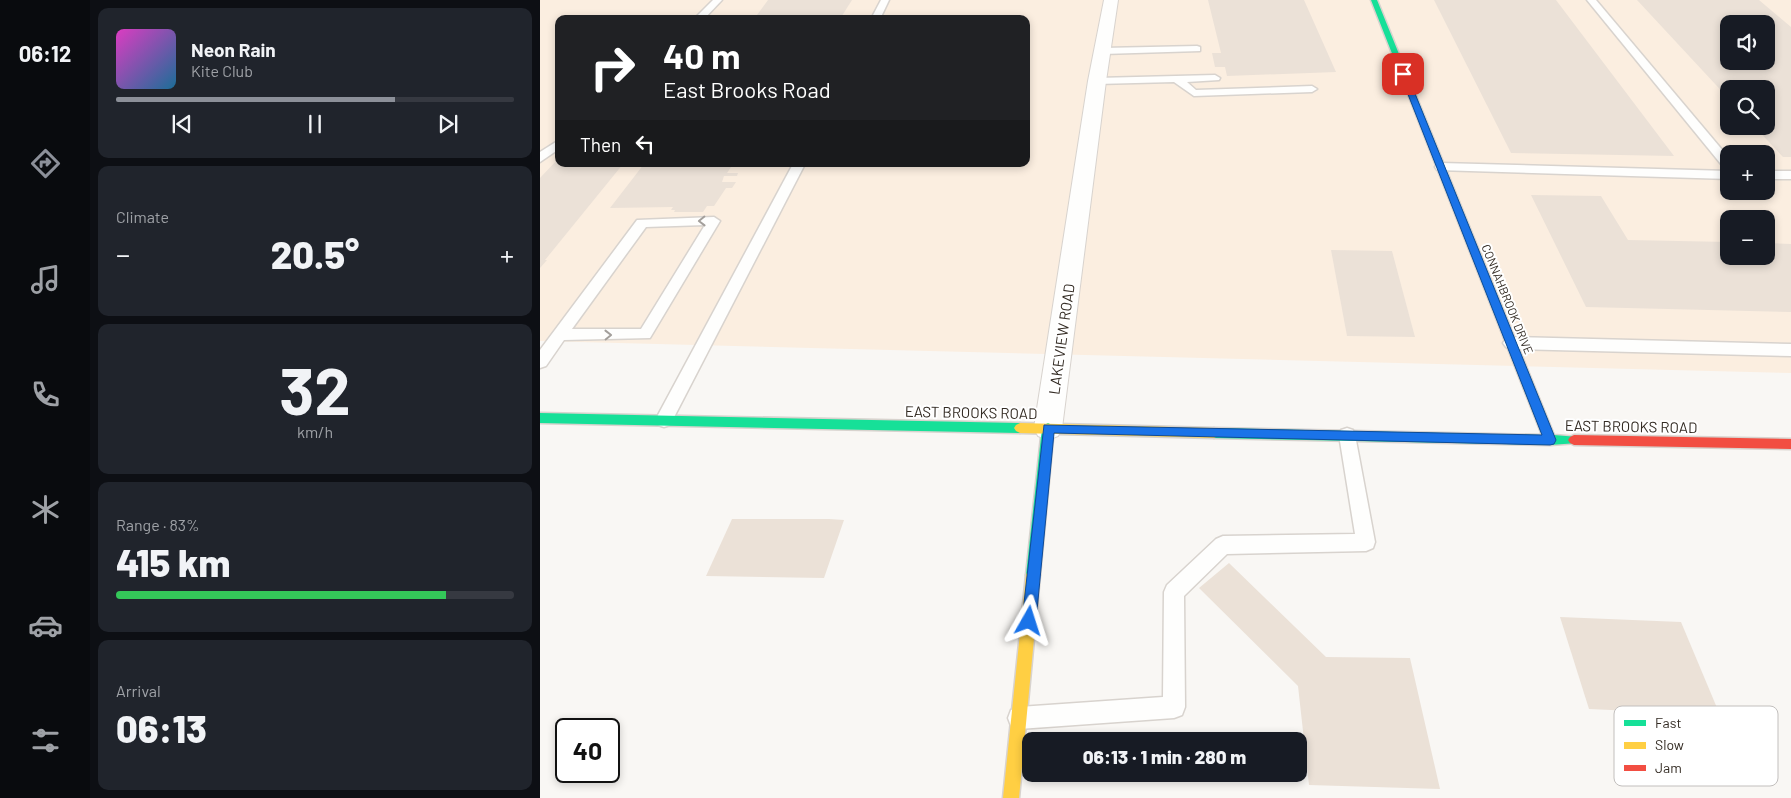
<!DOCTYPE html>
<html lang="en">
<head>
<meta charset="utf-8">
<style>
  body { margin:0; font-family:Barlow,sans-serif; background:#20242c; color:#f1f3f6; height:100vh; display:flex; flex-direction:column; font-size:19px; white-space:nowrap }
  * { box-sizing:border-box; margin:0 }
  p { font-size:16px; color:#9ea1a6 }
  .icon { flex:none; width:28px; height:28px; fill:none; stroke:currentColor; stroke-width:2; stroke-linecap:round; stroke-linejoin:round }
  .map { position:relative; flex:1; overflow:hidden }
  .details { display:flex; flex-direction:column; gap:8px; padding:8px; background:#0d0f14; width:450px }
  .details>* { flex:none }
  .guide { position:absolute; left:15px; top:15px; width:475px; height:152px; border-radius:10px; box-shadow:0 2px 8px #0003; background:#202124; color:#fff; overflow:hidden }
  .fabs { position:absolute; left:1180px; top:15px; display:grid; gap:10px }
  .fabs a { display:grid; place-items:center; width:55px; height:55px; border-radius:10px; background:#171b24; box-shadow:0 2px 8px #0003; font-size:25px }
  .speed { position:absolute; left:15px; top:718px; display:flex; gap:10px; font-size:25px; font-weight:700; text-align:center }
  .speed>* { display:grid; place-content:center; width:65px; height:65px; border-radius:50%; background:#171b24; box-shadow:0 2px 8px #0003; line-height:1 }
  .speed .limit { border:2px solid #111; border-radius:8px; background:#fff; color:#111 }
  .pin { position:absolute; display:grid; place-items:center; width:42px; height:42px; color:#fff; margin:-21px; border-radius:10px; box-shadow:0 2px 8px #0006 }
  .me { position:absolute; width:55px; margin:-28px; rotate:6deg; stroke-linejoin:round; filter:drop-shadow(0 0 4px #0008) }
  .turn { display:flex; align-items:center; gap:18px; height:105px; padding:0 25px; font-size:22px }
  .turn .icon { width:65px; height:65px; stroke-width:2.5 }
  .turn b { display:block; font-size:35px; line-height:42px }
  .then { display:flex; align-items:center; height:48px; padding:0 25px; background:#0003; gap:10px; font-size:19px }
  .big { font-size:38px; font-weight:800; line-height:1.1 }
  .details .widget { flex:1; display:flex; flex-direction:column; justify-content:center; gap:8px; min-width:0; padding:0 18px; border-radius:10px; background:#20242c }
  .details .dial { align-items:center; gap:0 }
  .dial b { font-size:65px; line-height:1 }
  .song { display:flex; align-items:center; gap:15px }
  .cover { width:60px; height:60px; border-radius:8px; background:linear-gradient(135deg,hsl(310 70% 55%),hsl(200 70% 35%)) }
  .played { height:5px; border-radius:2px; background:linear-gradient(90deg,#8c9099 70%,#363941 70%) }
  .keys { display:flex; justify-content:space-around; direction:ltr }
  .heat { display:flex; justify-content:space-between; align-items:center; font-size:28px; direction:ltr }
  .charge { height:8px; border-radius:4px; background:linear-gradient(90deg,#34c759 83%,#363941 0) }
  .trip { position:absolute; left:482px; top:732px; width:285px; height:50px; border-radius:10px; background:#171b24; box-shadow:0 2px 8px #0003; font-weight:800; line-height:50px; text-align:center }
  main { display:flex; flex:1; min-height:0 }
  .menu { display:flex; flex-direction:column; width:90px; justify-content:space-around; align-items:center; background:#090b0e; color:#9ea1a6 }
  .menu .icon { width:35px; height:35px }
  .menu .current { color:#8c9099 }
  .menu b { font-size:22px; color:#f1f3f6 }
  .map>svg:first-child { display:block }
  .built { fill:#fbeee0; fill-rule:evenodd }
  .building { fill:#ebe1d7; fill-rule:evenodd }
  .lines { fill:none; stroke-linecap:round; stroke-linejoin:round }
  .lane-casing { stroke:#d8d3ce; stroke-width:3 }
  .street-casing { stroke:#d8d3ce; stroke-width:2 }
  .fast-casing { stroke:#d8d3ce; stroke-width:3 }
  .slow-casing { stroke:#d8d3ce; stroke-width:3 }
  .jam-casing { stroke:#d8d3ce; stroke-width:3 }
  .lane { fill:#fefefd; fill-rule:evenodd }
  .street { fill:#fefefd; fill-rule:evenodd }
  .fast { fill:#16e098; fill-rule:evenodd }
  .slow { fill:#ffcf43; fill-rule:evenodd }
  .jam { fill:#f24e42; fill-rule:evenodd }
  .oneway { stroke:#a39f9b }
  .route { fill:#1a73e8; stroke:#114b97 }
  .labels { text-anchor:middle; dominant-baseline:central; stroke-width:4; stroke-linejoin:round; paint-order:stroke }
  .far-street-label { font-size:12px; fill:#332b23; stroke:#fff }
  .street-label { font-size:15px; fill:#332b23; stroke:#fff }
  .key { fill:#fff; stroke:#c2bfbd; stroke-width:1 }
  .key-label { font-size:14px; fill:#332b23 }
</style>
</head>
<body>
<main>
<nav class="menu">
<b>06:12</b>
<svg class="icon current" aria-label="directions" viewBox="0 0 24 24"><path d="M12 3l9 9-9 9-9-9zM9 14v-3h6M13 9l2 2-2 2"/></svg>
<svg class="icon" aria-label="music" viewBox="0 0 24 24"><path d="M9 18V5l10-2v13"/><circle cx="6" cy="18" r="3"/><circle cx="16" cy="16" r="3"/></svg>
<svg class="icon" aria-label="phone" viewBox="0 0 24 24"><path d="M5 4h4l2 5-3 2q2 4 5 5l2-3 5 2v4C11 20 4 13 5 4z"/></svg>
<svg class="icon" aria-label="climate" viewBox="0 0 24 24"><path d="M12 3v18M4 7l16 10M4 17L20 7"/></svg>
<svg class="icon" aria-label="car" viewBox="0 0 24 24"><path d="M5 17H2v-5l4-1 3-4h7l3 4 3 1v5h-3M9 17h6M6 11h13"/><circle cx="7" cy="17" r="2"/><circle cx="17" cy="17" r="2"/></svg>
<svg class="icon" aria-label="filters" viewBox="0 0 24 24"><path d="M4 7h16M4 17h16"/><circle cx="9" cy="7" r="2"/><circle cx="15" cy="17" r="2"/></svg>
</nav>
<section class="details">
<div class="widget">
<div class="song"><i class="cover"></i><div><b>Neon Rain</b><p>Kite Club</p></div></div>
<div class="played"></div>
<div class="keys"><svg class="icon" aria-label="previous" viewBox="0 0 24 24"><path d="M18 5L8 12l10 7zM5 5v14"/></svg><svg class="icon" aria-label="pause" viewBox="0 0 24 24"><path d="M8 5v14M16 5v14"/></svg><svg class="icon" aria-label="next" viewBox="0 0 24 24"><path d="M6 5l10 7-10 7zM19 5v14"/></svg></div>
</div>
<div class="widget"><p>Climate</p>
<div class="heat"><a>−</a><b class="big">20.5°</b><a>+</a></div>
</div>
<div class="widget dial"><b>32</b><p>km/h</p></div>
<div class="widget"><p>Range · 83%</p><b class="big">415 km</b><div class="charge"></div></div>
<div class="widget"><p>Arrival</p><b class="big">06:13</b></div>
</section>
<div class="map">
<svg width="1251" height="798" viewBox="0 0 1251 798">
  <rect width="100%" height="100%" fill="#f9f7f4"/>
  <path class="built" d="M0 0H1251V373L0 341ZM19 19H486V164H19ZM1189 24H1226V61H1189ZM1189 89H1226V126H1189ZM1189 154H1226V191H1189ZM1189 219H1226V256H1189Z"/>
  <g class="building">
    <polygon points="228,0 312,0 300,19 214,19"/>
    <polygon points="668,0 764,0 796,72 687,76 685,67 675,67 672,53 681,53"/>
    <polygon points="894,0 1016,0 1134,156 971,153"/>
    <path d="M1097 0H1219L1251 27V157H1243L1214 126H1226V89H1189V99ZM1189 24H1226V61H1189Z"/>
    <polygon points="19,158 19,164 83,164 5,260 7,260 0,268 0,178"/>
    <polygon points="104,164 193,164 187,173 198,173 197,176 184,176 182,182 196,182 192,188 186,188 174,206 167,206 163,212 134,212 135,210 131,210 133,207 70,208"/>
    <polygon points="991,195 1061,196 1088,240 1189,242 1189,256 1226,256 1226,243 1251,244 1251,312 1046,307"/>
    <polygon points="791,250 852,251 875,337 807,336"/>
    <polygon points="192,519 289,519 304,520 284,578 166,576"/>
    <polygon points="689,563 786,657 870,658 900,789 769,785 758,686 659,588"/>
    <polygon points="1020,617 1141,622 1180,715 1049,709"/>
  </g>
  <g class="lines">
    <defs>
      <g id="lane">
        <polygon points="173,0 182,0 164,19 154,19"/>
        <polygon points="341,0 349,0 340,19 331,19"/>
        <polygon points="1047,0 1056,0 1189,158 1189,170 1185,169"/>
        <polygon points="657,46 660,47 660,51 563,54 558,51 563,48"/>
        <polygon points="675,75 680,78 679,80 647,82 656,90 772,86 777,89 772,92 654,96 634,82 557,84 552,81 557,78"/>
        <polygon points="19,140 19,149 0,162 0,152"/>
        <polygon points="901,163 1189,171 1189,179 897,170 895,167"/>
        <polygon points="253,164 265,164 130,425 124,427 118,425 116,420 118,415"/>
        <rect x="1226" y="171" width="25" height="8"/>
        <path d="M174 217 180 221 110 338 24 340 6 366 0 368V350L97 220ZM165 225 101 329H32L106 227Z"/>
        <polygon points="971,337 1251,344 1251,356 971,349 966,347 963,343 966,339"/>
        <polygon points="807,428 813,430 815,435 835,542 833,548 826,551 687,554 644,596 645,707 642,715 634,718 479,729 471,726 468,718 471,710 479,707 623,697 624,592 627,585 676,539 683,536 815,534 799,435 801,430"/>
      </g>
      <polygon id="street" points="564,0 578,0 566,81 522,428 518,436 508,440 498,436 494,428 548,81"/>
      <g id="fast">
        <polygon points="831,0 837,0 1014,435 1038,437 1040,440 1038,443 1010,445 674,438 670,436 668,433 670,430 674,428 1002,435"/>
        <polygon points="0,413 480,423 484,425 486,428 484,431 480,433 0,423"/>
        <polygon points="508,423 512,425 514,428 500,575 498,580 493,581 488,580 486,575 502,428 504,425"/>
      </g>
      <g id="slow">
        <polygon points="480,423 674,428 678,430 680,433 678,436 674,438 480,433 476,431 474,428 476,425"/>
        <polygon points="493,569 498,570 500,575 479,798 463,798 486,575 488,570"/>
      </g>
      <polygon id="jam" points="1034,435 1251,439 1251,449 1034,445 1030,443 1028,440 1030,437"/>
    </defs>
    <use href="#lane" class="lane-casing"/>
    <use href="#street" class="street-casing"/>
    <use href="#fast" class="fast-casing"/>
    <use href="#slow" class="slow-casing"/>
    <use href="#jam" class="jam-casing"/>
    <use href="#lane" class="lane"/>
    <use href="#street" class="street"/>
    <use href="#fast" class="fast"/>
    <use href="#slow" class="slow"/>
    <use href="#jam" class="jam"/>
  </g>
  <defs><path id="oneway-chevron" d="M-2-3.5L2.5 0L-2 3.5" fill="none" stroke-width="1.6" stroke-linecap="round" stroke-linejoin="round" transform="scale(1.25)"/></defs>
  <g class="oneway">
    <use href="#oneway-chevron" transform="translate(162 221) rotate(179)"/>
    <use href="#oneway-chevron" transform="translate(68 335) rotate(-1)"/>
  </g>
  <polygon class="route" points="863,72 867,74 1016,440 1014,444 1010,445 514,433 496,621 494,626 489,628 484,626 482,621 504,425 1002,435 860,74"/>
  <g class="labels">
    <g class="far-street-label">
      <text transform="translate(968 299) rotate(68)">CONNAHBROOK DRIVE</text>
    </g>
    <g class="street-label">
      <text transform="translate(521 339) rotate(-82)">LAKEVIEW ROAD</text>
      <text transform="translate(431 412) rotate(1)">EAST BROOKS ROAD</text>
      <text transform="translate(1091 426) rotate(1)">EAST BROOKS ROAD</text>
    </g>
  </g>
  <rect x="1074" y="706" width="164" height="80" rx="8" class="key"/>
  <rect x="1084" y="720" width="22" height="6" fill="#16e098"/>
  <rect x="1084" y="742" width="22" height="7" fill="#ffcf43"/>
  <rect x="1084" y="765" width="22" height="6" fill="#f24e42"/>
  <g class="key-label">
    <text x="1115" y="728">Fast</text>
    <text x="1115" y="750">Slow</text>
    <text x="1115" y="773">Jam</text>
  </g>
</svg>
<div class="fabs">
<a><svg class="icon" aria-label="sound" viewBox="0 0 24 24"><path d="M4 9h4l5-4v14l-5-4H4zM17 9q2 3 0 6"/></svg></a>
<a><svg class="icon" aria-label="search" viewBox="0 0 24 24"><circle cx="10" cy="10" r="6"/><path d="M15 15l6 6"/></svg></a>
<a>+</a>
<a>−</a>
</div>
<div class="speed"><div class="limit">40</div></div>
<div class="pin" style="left:863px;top:74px;background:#d93025"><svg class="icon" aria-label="arrive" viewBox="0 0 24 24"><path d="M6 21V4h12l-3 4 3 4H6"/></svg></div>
<svg class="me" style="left:489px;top:621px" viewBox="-20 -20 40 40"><path d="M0-17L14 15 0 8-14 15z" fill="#1a73e8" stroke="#fff" stroke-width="4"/></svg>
<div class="trip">06:13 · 1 min · 280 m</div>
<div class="guide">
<div class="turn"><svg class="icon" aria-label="right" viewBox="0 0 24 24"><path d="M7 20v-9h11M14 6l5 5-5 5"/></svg><div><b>40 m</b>East Brooks Road</div></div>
<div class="then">Then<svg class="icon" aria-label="left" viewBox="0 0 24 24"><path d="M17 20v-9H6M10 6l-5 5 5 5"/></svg></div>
</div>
</div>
</main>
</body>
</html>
